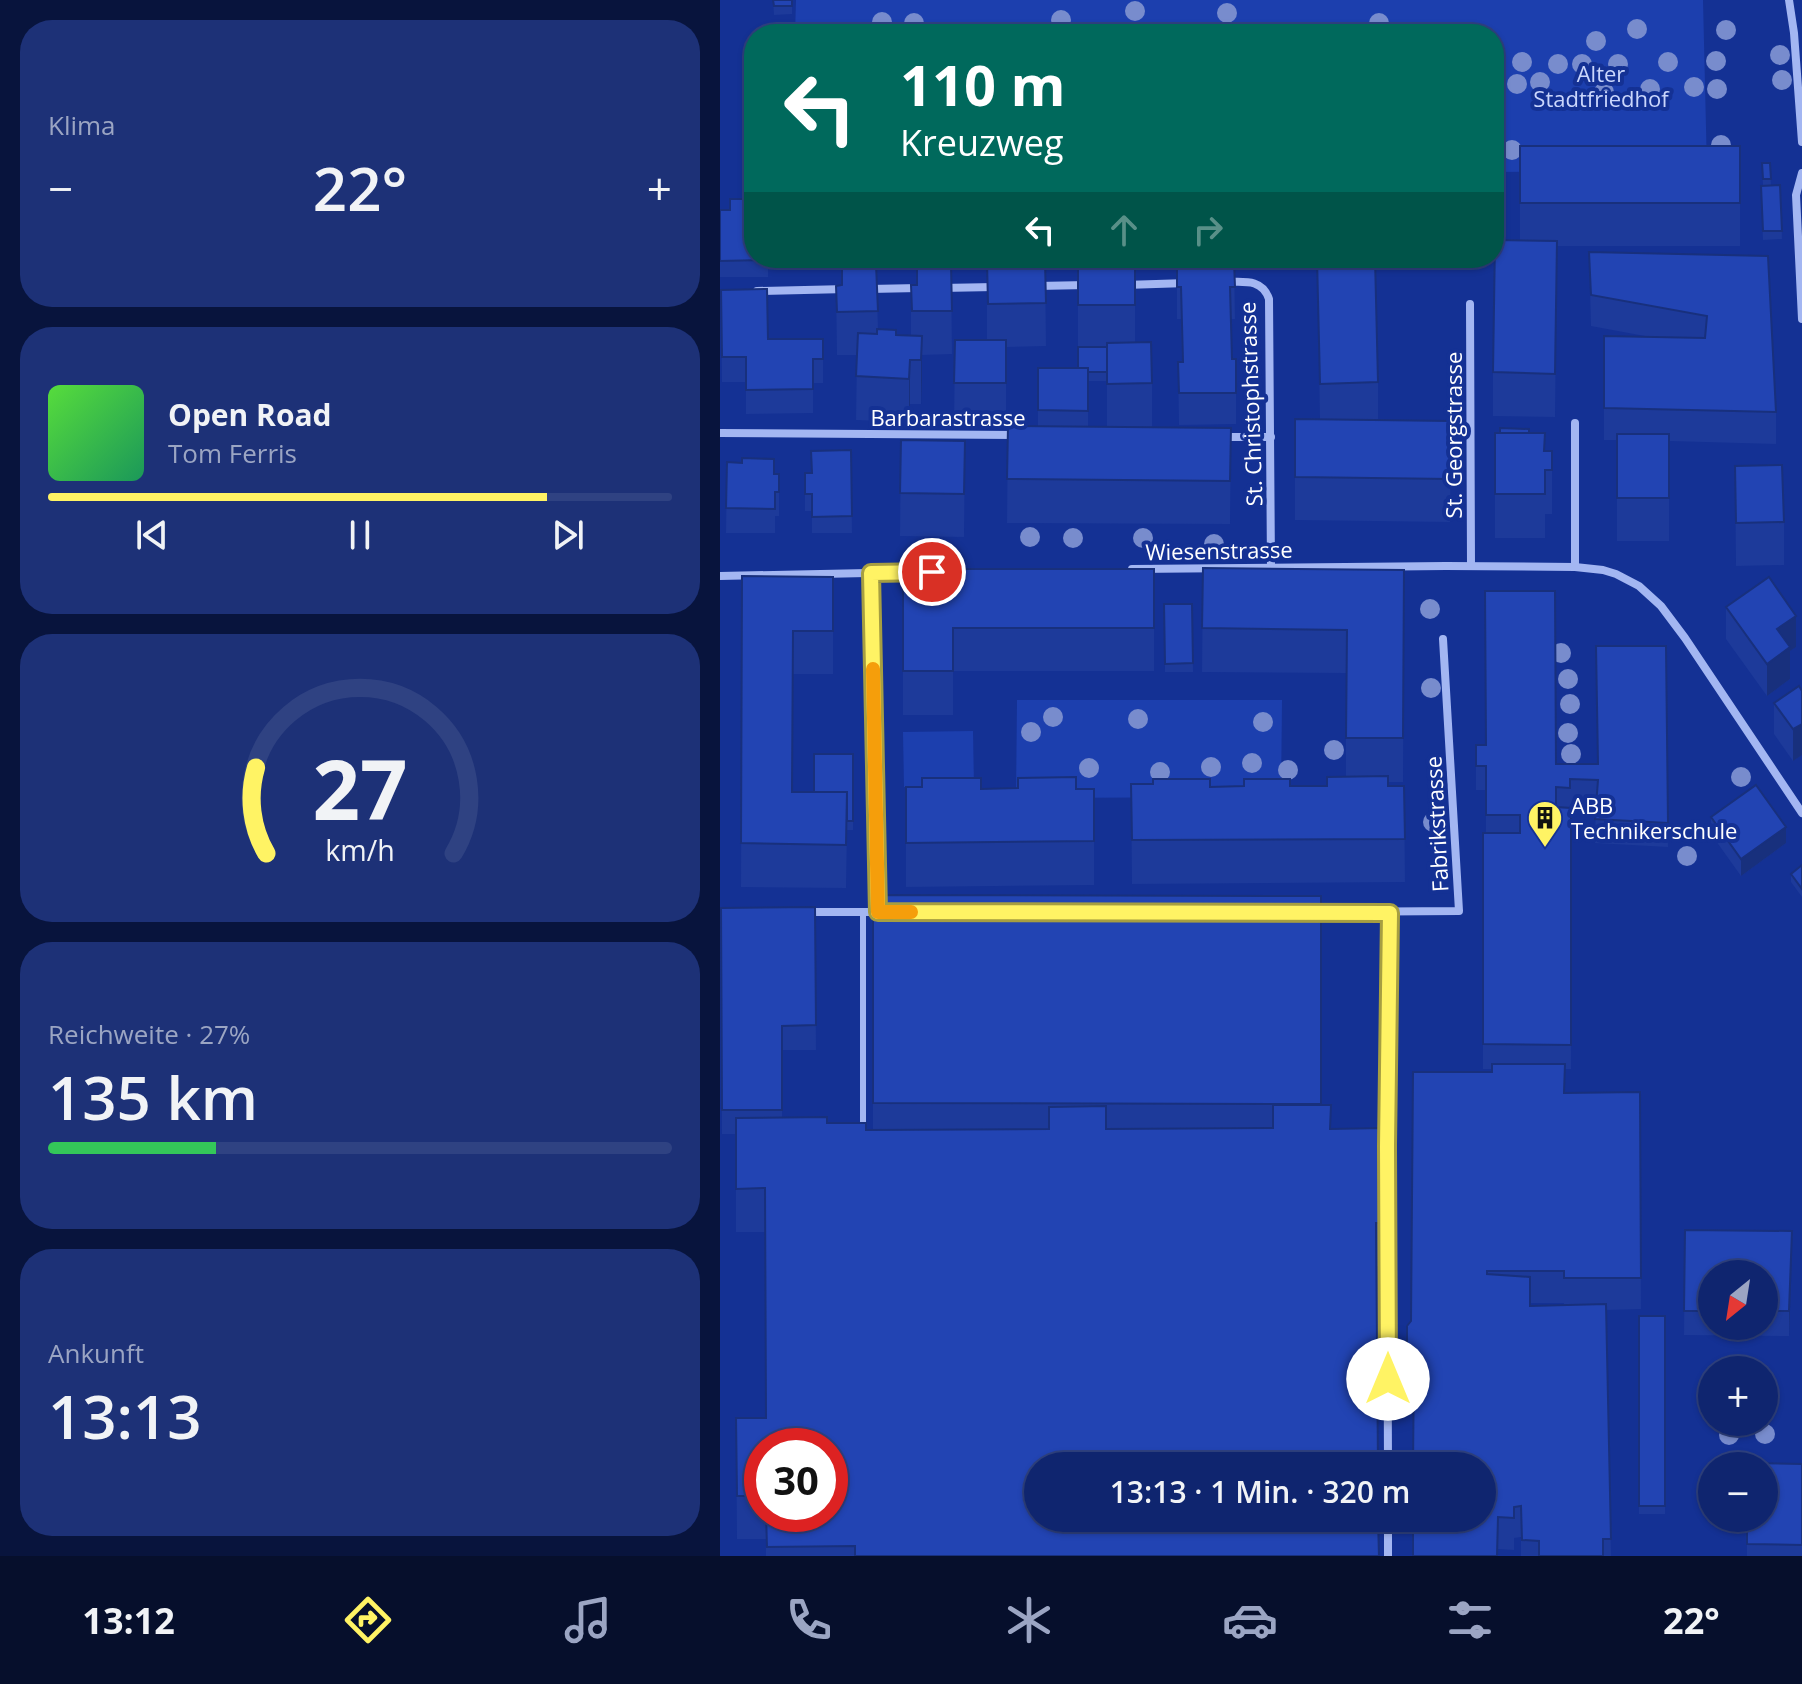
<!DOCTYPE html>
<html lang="de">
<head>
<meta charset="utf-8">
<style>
  body { margin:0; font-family:"Open Sans",sans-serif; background:#1d3177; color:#f1f3f6; height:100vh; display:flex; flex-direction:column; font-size:30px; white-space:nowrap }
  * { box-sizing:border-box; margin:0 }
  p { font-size:26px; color:#9ba5c3 }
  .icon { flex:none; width:44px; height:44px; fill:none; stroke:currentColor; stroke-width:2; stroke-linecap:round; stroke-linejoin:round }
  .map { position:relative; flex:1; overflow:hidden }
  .panel { display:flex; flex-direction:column; gap:20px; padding:20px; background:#08143d; width:720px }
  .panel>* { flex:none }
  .hud { position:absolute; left:24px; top:24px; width:760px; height:244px; border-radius:32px; box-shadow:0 2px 6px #0004,0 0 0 2px #2f4282; background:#00695c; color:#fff; overflow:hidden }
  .needle { width:52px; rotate:210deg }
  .fabs { position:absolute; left:978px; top:1260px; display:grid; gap:16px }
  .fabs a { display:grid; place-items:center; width:80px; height:80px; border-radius:50%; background:#0f256f; box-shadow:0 2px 6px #0004,0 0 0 2px #2f4282; font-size:40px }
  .speed { position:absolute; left:24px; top:1428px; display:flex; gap:16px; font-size:40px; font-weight:700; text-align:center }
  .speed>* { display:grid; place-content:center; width:104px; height:104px; border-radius:50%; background:#0f256f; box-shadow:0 2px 6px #0004,0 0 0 2px #2f4282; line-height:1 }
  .speed .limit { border:12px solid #d22; background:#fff; color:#111 }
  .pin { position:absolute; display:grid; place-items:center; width:68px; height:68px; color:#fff; margin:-34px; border:4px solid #fff; border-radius:50%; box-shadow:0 2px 8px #0007 }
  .me { position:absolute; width:88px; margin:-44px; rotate:0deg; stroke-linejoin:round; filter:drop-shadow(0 0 6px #0008) }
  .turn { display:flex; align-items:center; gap:28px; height:168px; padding:0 24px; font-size:36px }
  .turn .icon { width:104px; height:104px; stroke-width:2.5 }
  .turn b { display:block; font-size:56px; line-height:68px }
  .lanes { display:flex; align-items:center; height:76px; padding:0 24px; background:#0003; justify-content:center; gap:40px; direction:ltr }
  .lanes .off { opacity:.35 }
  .big { font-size:60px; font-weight:600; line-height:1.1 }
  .panel .card { flex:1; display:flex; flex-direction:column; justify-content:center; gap:12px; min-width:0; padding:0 28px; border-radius:32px; background:#1d3177 }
  .panel .dial { align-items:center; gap:0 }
  .dial svg { height:208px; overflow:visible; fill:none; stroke:#2f4282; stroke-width:7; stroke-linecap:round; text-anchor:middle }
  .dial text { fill:#f1f3f6; stroke:none }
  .song { display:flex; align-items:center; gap:24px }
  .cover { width:96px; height:96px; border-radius:12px; background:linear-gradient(135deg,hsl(110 70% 55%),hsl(150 70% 35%)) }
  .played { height:8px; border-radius:4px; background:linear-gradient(90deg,#fff364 80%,#2f4282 80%) }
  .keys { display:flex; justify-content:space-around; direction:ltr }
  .heat { display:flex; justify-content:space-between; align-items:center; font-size:44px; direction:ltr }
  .charge { height:12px; border-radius:6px; background:linear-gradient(90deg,#34c759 27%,#2f4282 0) }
  .trip { position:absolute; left:304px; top:1452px; width:472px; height:80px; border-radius:40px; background:#0f256f; box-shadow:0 2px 6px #0004,0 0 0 2px #2f4282; font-weight:600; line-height:80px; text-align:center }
  .dock { display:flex; height:128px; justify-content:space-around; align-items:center; background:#060f2c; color:#9ba5c3 }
  .dock .icon { width:56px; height:56px }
  .dock .active { color:#fff364 }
  .dock b { font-size:36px; color:#f1f3f6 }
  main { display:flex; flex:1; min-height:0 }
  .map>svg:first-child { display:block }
  .green { fill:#1c3fae }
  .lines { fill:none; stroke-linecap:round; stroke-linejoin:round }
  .lane { stroke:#a3b6f2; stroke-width:6 }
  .street { stroke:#a3b6f2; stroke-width:8 }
  .tree { fill:#788ccd }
  .wall { fill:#1d3a9a; fill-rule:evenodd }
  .shaded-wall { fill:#18307d }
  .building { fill:#2244b3; stroke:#18307d; stroke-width:2 }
  .route-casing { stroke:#a69e41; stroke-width:20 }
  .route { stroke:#fff364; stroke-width:14 }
  .slow { stroke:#f59e0b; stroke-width:14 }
  .labels { text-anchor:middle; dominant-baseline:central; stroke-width:8; stroke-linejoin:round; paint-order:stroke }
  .park-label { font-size:22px; fill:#cad6fc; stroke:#143194 }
  .street-label { font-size:22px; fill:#fff; stroke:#143194 }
  .poi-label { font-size:22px; fill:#fff; stroke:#143194; text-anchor:start }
</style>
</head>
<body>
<main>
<section class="panel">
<div class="card"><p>Klima</p>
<div class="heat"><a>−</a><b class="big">22°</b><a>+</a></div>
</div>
<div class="card">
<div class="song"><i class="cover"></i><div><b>Open Road</b><p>Tom Ferris</p></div></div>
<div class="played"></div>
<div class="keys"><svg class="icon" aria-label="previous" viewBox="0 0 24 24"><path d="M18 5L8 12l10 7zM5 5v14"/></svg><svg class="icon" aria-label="pause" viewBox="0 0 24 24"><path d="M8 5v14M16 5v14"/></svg><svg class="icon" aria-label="next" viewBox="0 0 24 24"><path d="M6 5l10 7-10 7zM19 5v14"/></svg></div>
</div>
<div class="card dial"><svg viewBox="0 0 100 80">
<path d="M14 69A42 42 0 1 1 86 69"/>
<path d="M14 69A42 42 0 0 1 10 36" stroke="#fff364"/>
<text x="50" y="56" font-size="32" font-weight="700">27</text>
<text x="50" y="72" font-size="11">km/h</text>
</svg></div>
<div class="card"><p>Reichweite · 27%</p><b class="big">135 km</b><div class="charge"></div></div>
<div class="card"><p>Ankunft</p><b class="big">13:13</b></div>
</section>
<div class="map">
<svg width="1082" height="1556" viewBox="0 0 1082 1556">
  <rect width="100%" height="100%" fill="#143194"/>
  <g class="green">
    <polygon points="76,0 983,0 987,170 774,172 774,34 75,34"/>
    <polygon points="297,700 562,700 561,797 296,798"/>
    <polygon points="253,731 254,787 184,787 183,732"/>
  </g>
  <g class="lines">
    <g class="lane">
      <polyline points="151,573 158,900"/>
      <polyline points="143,912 143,1128"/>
    </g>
    <g class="street">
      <polyline points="1069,0 1074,33 1082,142"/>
      <polyline points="1082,173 1076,195 1082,319"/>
      <path d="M505 282C523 282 542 278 549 299L551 568"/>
      <polyline points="405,285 467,283"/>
      <polyline points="317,286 367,285"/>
      <polyline points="221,288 275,287"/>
      <polyline points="149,289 199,288"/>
      <polyline points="37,291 127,289"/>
      <polyline points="750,304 751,566"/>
      <polyline points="855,423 855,567"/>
      <polyline points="0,433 295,435"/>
      <polyline points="501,437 551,437"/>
      <polyline points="412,569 726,566 855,567 883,570 896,574 919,586 941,606 965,638 1082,813"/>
      <polyline points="0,576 194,572"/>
      <polyline points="85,912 163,912"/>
      <polyline points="593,912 739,911 723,639"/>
      <polyline points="667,1144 670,913"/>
      <polyline points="667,1205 668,1466"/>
      <polyline points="668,1518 668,1556"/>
    </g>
  </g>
  <g class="tree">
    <circle cx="415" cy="11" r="10"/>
    <circle cx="507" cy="13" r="10"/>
    <circle cx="341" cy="20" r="10"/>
    <circle cx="162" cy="22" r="10"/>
    <circle cx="194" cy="23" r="10"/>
    <circle cx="659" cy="23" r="10"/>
    <circle cx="917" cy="29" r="10"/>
    <circle cx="1006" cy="30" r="10"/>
    <circle cx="876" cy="41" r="10"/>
    <circle cx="1060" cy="55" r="10"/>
    <circle cx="996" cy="61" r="10"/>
    <circle cx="802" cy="62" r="10"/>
    <circle cx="948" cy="62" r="10"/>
    <circle cx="838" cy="64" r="10"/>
    <circle cx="862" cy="64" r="10"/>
    <circle cx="898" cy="64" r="10"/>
    <circle cx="1062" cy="80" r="10"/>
    <circle cx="820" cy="82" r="10"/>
    <circle cx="797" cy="84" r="10"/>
    <circle cx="974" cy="87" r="10"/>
    <circle cx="930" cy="89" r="10"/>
    <circle cx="997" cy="89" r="10"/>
    <circle cx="884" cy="92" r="10"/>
    <circle cx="1001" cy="145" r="10"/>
    <circle cx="792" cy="150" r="10"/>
    <circle cx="310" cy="537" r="10"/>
    <circle cx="353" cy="538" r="10"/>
    <circle cx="423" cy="538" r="10"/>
    <circle cx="494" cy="544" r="10"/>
    <circle cx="710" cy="609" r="10"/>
    <circle cx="841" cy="653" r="10"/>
    <circle cx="848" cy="679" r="10"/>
    <circle cx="711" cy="688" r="10"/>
    <circle cx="850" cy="704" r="10"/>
    <circle cx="333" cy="717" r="10"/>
    <circle cx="418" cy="719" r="10"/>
    <circle cx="543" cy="722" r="10"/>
    <circle cx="311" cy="732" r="10"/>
    <circle cx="848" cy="733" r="10"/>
    <circle cx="614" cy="750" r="10"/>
    <circle cx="851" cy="754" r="10"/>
    <circle cx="532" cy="763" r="10"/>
    <circle cx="491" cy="767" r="10"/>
    <circle cx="369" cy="768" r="10"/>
    <circle cx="568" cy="770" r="10"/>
    <circle cx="440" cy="772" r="10"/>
    <circle cx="1021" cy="777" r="10"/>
    <circle cx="713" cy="822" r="10"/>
    <circle cx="967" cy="856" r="10"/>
    <circle cx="1045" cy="1434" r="10"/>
    <circle cx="1009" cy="1435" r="10"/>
  </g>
  <g class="wall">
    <polygon points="53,0 72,0 72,14 54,15"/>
    <polygon points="800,146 1020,146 1020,246 837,246 835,417 773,416 773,372 800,240"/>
    <polygon points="1042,163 1050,163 1051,186 1060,185 1062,239 1043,240 1041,195 1043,186"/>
    <polygon points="0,210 48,258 48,277 0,277"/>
    <polygon points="869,252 1048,256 1056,412 1056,444 949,441 949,541 897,541 897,440 884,440 884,336 930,337 871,326"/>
    <polygon points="75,258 162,258 162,264 156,264 158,329 176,335 191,336 191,285 197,285 199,258 247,258 247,268 231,268 232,354 202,355 201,404 190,404 189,422 136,420 137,355 117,355 116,286 122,285 122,265 75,265"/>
    <path d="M286 258H369V261L404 260V258H453V263L415 265V343L432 383V427H403L511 428 510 524 287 523 288 426H318V368H358V262L325 263 326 346 286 347V427H234L235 340H267V262H286ZM368 381H387V427H368Z"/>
    <polygon points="480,258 560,258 480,260"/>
    <polygon points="597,258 658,382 658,420 731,421 730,522 575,520 575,419 600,420"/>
    <polygon points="457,261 514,261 515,319 511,319 512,359 516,359 516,424 459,425 458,362 462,362 461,319 457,319"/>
    <polygon points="1,290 48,339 103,339 103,383 93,383 93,413 26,414 26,382 2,382"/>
    <polygon points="775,433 809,433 825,451 832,451 832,514 825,514 825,538 775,538"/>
    <polygon points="181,440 245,441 244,537 180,536"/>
    <polygon points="131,450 132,533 92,533 92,511 85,511 85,490 91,473"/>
    <polygon points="7,462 59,474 59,516 55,516 55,533 6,533"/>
    <polygon points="1015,466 1064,522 1064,565 1016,566"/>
    <polygon points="483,568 684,570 683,782 668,782 668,786 684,786 685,882 412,884 411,784 490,787 607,786 626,777 626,673 482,672"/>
    <polygon points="183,569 434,569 434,671 233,671 233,715 183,715"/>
    <polygon points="22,576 113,577 113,674 73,674 72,792 94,792 133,754 133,830 127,830 126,888 21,887"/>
    <polygon points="444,604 472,604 473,672 445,672"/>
    <polygon points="1006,607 1076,647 1070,651 1070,679 1047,696 1006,639"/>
    <path d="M946 646 948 847 875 843 876 804H850L851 1069H845V1093L920 1092 921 1309 886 1310 891 1556H801V1537L794 1538V1550L778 1549 694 1388H687V1356L691 1321 772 1072V1069H763V833H766V790H756V745L836 764H878ZM810 1303H844V1305L810 1306Z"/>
    <polygon points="1082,691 1082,755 1073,761 1054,734 1054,703"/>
    <polygon points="186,787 356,789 374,841 374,885 186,887"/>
    <polygon points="991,817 1066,843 1021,876 991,834"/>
    <polygon points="1082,865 1082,897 1071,882 1071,874"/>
    <path d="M153 895 601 1105 611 1129 663 1135 671 1134V1216H665V1266H656L659 1556H46V1539H17L16 1418H46L45 1232H16V1134H2L1 908 95 907 96 1050H62V1118L107 1123 146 1130H153ZM42 1446 110 1514H42Z"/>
    <path d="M965 1230 1072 1255 1069 1336 964 1335ZM992 1274H1044V1326H992Z"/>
    <rect x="919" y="1316" width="26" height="198"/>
    <polygon points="1082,1464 1082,1556 1027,1556 1027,1518"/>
  </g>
  <g class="shaded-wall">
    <polygon points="202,336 202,380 201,404 201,360"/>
    <polygon points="190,360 190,404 189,422 189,379"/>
    <polygon points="1076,616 1076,647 1070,651 1070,679 1047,696 1047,664 1057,629"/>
    <polygon points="1082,724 1082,755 1073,761 1073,729"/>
    <polygon points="1066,827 1066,843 1021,876 1021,859"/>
    <polygon points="1072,1231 1072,1255 1069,1336 1069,1311"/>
  </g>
  <g class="building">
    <polygon points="53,0 72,0 72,6 54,6"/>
    <rect x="800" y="146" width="220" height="57"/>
    <polygon points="1042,163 1050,163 1051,179 1043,179"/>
    <polygon points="1060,185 1062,231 1043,231 1041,186"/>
    <polygon points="10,199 34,199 34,258 48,258 48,260 0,261 0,210 10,210"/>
    <polygon points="775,240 837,241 835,374 773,372"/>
    <polygon points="869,252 1048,256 1056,412 884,408 884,336 985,338 987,316 871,295"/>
    <polygon points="597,258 655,258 658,382 600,384"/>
    <polygon points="415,260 415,305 358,305 358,261"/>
    <polygon points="325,261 326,303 268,304 267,262"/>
    <polygon points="457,261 514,261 515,287 510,287 512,359 516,359 516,393 459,393 458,362 463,362 461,287 457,287"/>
    <polygon points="122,264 156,264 158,311 117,312 116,286 122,285"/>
    <polygon points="197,264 231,264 232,311 192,311 191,285 197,285"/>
    <polygon points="47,289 48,339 103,339 103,359 93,359 93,389 26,390 26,357 2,357 1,290"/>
    <polygon points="157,329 176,330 176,335 202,336 201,360 190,360 189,379 136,376 138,333 157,334"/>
    <polygon points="235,340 286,340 286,383 234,383"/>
    <polygon points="431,342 432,383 387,384 387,343"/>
    <polygon points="358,347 387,347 387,372 368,372 368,368 358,368"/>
    <polygon points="318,368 368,368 368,411 318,410"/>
    <polygon points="575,419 731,421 730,479 575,477"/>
    <polygon points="288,426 511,428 510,481 287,479"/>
    <polygon points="780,428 809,429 809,433 780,433"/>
    <polygon points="775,433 825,433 824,451 832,451 832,470 825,470 825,494 775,494"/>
    <rect x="897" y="434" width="52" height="64"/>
    <polygon points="181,440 245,441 244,494 180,493"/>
    <polygon points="131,450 132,516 92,517 92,494 85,494 85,473 92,473 91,451"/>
    <polygon points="22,458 54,459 54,474 59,474 59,492 55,492 55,509 6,508 7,462 22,463"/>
    <polygon points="1062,465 1064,522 1016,523 1015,466"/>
    <polygon points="483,568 684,570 683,738 626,738 627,630 482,628"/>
    <polygon points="183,569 434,569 434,628 233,628 233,671 183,671"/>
    <polygon points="22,576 113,577 113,631 73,631 72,792 127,792 126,845 21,843"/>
    <polygon points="1049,577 1076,616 1057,629 1070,647 1047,664 1006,607"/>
    <polygon points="765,591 835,591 836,764 878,764 876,646 946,646 948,823 875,819 878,780 850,779 850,788 836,787 836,807 851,808 851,1045 763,1044 763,833 800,833 800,815 766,815 766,766 756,766 756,745 766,745"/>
    <polygon points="444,604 472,604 473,663 445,664"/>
    <polygon points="1079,686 1082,691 1082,724 1073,729 1054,703"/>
    <polygon points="94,754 133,754 133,821 127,821 127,792 94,792"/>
    <polygon points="668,776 668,786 684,786 685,839 412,840 411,784 433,784 433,779 490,779 490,787 524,786 524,779 570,779 570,786 607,786 607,777"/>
    <polygon points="356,777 356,789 374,789 374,841 186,843 186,787 202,787 202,778 261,778 261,789 298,788 298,778"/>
    <polygon points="1036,785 1066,827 1021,859 991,817"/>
    <polygon points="1082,865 1082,889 1071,874"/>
    <polygon points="153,895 601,896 601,1104 153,1103"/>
    <polygon points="95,907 96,1025 62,1026 62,1110 2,1110 1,908"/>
    <polygon points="772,1064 845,1064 844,1093 920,1092 921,1278 844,1278 844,1271 767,1271 767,1274 810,1277 810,1306 886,1304 891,1539 883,1539 883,1556 819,1556 819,1541 802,1540 801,1506 794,1507 794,1518 778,1517 777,1556 693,1556 693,1518 762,1518 762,1466 693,1466 694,1356 687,1356 687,1326 691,1321 693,1072 772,1072"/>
    <polygon points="553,1105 611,1105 610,1129 663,1128 663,1135 671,1134 671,1172 664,1173 665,1223 656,1223 658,1466 318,1466 318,1518 658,1518 659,1556 135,1556 135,1546 47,1547 46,1514 110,1514 110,1446 42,1446 42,1496 17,1496 16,1418 46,1418 45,1188 16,1189 16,1118 107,1117 107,1123 146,1123 146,1130 329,1129 329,1107 386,1106 386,1129 553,1128"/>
    <polygon points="965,1230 1072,1231 1069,1311 1044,1311 1044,1274 992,1274 992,1311 964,1311"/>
    <rect x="919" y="1316" width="26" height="190"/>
    <polygon points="1027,1463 1082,1464 1082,1545 1027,1544 1027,1518 1044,1518 1044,1466 1027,1466"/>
  </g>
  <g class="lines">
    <defs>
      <polyline id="route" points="212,572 151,573 158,912 670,913 667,1146 668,1379"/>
    </defs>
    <use href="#route" class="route-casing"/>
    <use href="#route" class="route"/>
    <polyline class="slow" points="153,669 158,912 191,912"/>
  </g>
  <defs>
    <symbol id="building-pin" viewBox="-11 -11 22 30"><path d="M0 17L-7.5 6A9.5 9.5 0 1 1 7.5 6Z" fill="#fff364" stroke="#143194"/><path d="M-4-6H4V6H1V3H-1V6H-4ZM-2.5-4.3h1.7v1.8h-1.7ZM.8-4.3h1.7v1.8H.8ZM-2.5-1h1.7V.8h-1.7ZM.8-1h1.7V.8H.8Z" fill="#111"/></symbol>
  </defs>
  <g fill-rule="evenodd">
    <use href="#building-pin" x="805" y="798" width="40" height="54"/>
  </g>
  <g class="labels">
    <g class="park-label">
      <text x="881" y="73">Alter<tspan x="881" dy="25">Stadtfriedhof</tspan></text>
    </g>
    <g class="street-label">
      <text transform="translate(530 404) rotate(-92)">St. Christophstrasse</text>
      <text x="228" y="417">Barbarastrasse</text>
      <text transform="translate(733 435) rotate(-90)">St. Georgstrasse</text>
      <text transform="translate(499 550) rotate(-1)">Wiesenstrasse</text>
      <text transform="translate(716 824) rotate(-93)">Fabrikstrasse</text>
    </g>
    <g class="poi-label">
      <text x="851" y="805">ABB<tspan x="851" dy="25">Technikerschule</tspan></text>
    </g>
  </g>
</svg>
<div class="fabs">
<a><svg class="needle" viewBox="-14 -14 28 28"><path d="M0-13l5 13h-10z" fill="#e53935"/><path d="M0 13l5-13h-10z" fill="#9ba5c3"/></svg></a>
<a>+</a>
<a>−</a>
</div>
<div class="speed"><div class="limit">30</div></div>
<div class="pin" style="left:212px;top:572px;background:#d93025"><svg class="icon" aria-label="arrive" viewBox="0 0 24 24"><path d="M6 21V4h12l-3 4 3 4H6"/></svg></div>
<svg class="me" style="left:668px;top:1379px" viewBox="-20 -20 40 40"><circle r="19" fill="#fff"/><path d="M0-13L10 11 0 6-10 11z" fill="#fff364"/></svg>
<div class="trip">13:13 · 1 Min. · 320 m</div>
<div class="hud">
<div class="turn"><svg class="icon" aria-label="left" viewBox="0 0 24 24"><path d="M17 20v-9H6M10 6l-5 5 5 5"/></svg><div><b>110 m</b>Kreuzweg</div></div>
<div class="lanes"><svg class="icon" aria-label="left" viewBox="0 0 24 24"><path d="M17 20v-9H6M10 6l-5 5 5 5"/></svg><svg class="icon off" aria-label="ahead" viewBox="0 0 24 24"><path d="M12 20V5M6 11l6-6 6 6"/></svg><svg class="icon off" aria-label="right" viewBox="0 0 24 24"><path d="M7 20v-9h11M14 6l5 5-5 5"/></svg></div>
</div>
</div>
</main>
<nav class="dock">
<b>13:12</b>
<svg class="icon active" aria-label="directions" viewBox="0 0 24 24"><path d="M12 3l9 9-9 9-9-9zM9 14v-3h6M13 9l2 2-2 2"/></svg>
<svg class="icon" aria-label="music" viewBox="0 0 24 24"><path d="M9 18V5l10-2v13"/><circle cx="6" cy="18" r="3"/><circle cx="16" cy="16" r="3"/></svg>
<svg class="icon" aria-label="phone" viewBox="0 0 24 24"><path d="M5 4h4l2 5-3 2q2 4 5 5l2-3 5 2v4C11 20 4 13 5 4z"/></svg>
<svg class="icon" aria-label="climate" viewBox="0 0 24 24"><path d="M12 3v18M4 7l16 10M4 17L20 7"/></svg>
<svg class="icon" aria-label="car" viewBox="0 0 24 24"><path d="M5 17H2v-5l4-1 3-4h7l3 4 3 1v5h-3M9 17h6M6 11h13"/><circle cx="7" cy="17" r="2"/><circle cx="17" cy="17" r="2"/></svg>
<svg class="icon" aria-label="filters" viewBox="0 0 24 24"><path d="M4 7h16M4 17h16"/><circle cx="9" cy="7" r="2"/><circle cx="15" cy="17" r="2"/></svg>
<b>22°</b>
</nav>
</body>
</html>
